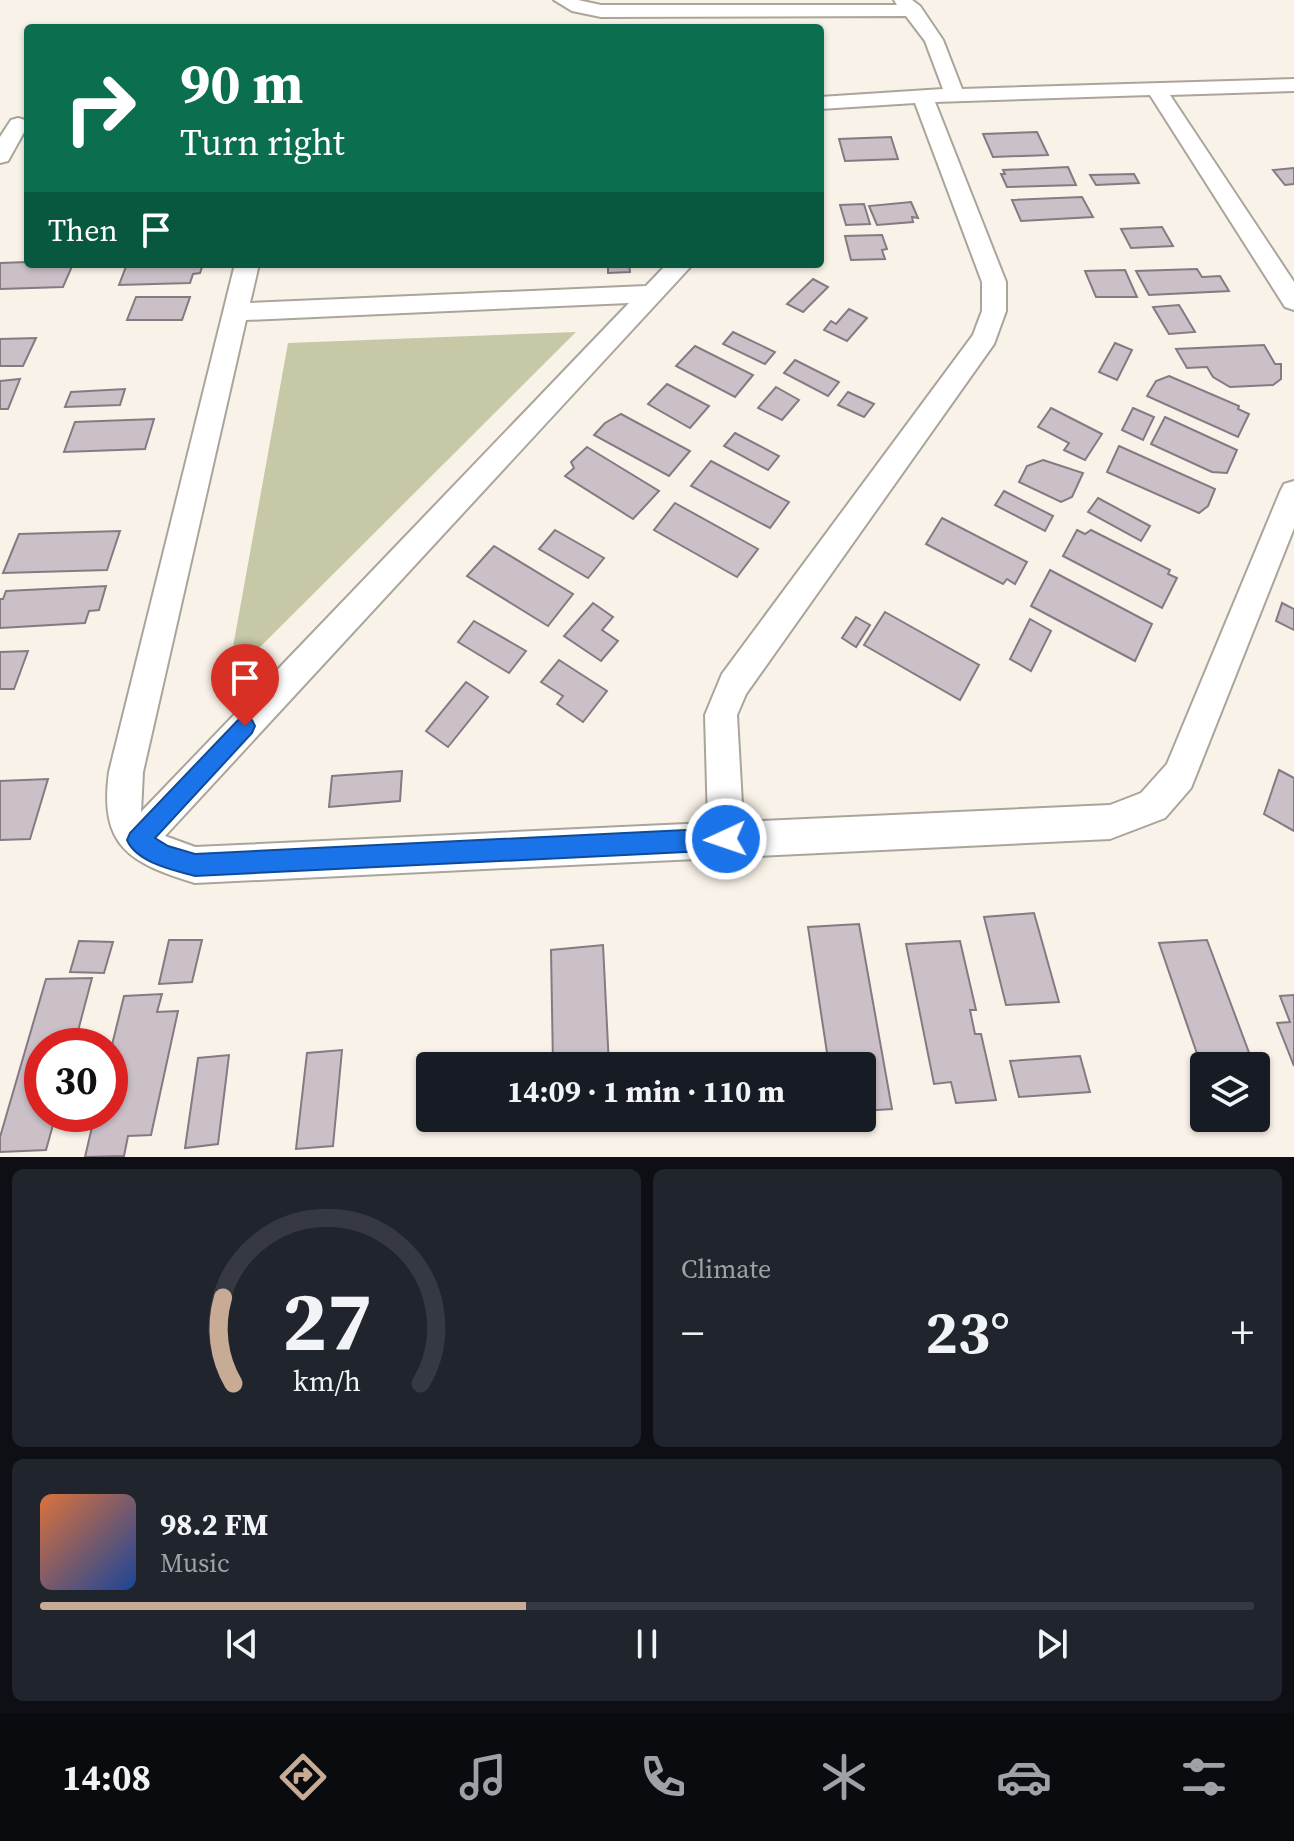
<!DOCTYPE html>
<html lang="en">
<head>
<meta charset="utf-8">
<style>
  body { margin:0; font-family:"Source Serif 4",serif; background:#20242c; color:#f1f3f6; height:100vh; display:flex; flex-direction:column; font-size:30px; white-space:nowrap }
  * { box-sizing:border-box; margin:0 }
  p { font-size:26px; color:#9ea1a6 }
  .icon { flex:none; width:44px; height:44px; fill:none; stroke:currentColor; stroke-width:2; stroke-linecap:round; stroke-linejoin:round }
  .map { position:relative; height:1157px; overflow:hidden }
  .details { display:flex; flex-direction:column; gap:12px; padding:12px; background:#0d0f14; flex:1 }
  .details>* { flex:none }
  .banner { position:absolute; left:24px; top:24px; width:800px; height:244px; border-radius:8px; box-shadow:0 2px 6px #0004; background:#0b6e4f; color:#fff; overflow:hidden }
  .tools { position:absolute; left:1190px; top:1052px; display:grid; gap:16px }
  .tools a { display:grid; place-items:center; width:80px; height:80px; border-radius:8px; background:#171b24; box-shadow:0 2px 6px #0004; font-size:40px }
  .speed { position:absolute; left:24px; top:1028px; display:flex; gap:16px; font-size:40px; font-weight:700; text-align:center }
  .speed>* { display:grid; place-content:center; width:104px; height:104px; border-radius:50%; background:#171b24; box-shadow:0 2px 6px #0004; line-height:1 }
  .speed .limit { border:12px solid #d22; background:#fff; color:#111 }
  .pin { position:absolute; display:grid; place-items:center; width:68px; height:68px; color:#fff; margin:-82px -34px; border-radius:50% 50% 50% 0; rotate:-45deg; box-shadow:0 0 8px #0007 }
  .pin .icon { rotate:45deg }
  .me { position:absolute; width:88px; margin:-44px; rotate:267deg; stroke-linejoin:round; filter:drop-shadow(0 0 6px #0008) }
  .turn { display:flex; align-items:center; gap:28px; height:168px; padding:0 24px; font-size:36px }
  .turn .icon { width:104px; height:104px; stroke-width:2.5 }
  .turn b { display:block; font-size:56px; line-height:68px }
  .then { display:flex; align-items:center; height:76px; padding:0 24px; background:#0003; gap:16px; font-size:30px }
  .big { font-size:60px; font-weight:700; line-height:1.1 }
  .details .card { flex:1; display:flex; flex-direction:column; justify-content:center; gap:12px; min-width:0; padding:0 28px; border-radius:12px; background:#20242c }
  .details .dial { align-items:center; gap:0 }
  .dial svg { height:208px; overflow:visible; fill:none; stroke:#363941; stroke-width:7; stroke-linecap:round; text-anchor:middle }
  .dial text { fill:#f1f3f6; stroke:none }
  .song { display:flex; align-items:center; gap:24px }
  .cover { width:96px; height:96px; border-radius:12px; background:linear-gradient(135deg,hsl(20 70% 55%),hsl(220 70% 35%)) }
  .played { height:8px; border-radius:4px; background:linear-gradient(90deg,#c7ab95 40%,#363941 40%) }
  .keys { display:flex; justify-content:space-around; direction:ltr }
  .heat { display:flex; justify-content:space-between; align-items:center; font-size:44px; direction:ltr }
  .details .tiles { flex:1; display:grid; gap:12px; grid-template-columns:1fr 1fr }
  .card:last-child { grid-column:span 2 }
  .trip { position:absolute; left:416px; top:1052px; width:460px; height:80px; border-radius:8px; background:#171b24; box-shadow:0 2px 6px #0004; font-weight:700; line-height:80px; text-align:center }
  .dock { display:flex; height:128px; justify-content:space-around; align-items:center; background:#090b0e; color:#9ea1a6 }
  .dock .icon { width:56px; height:56px }
  .dock .selected { color:#c7ab95 }
  .dock b { font-size:36px; color:#f1f3f6 }
  .map>svg:first-child { display:block }
  .green { fill:#c6c8a6 }
  .building { fill:#cbc0c8; stroke:#847a82; stroke-width:2 }
  .lines { fill:none; stroke-linecap:round; stroke-linejoin:round }
  .street-casing { stroke:#aba49a; stroke-width:4 }
  .street { fill:#fff; fill-rule:evenodd }
  .route { fill:#1a73e8; stroke:#114b97; stroke-width:2 }
</style>
</head>
<body>
<div class="map">
<svg width="1294" height="1157" viewBox="0 0 1294 1157">
  <rect width="100%" height="100%" fill="#f9f2e8"/>
  <polygon class="green" points="576,332 227,680 288,343"/>
  <g class="building">
    <polygon points="1037,132 1048,155 993,157 983,134"/>
    <polygon points="891,137 898,159 845,161 839,139"/>
    <polygon points="1068,167 1076,185 1007,187 1001,174 1005,174 1003,170"/>
    <polygon points="1294,168 1294,184 1285,185 1273,170"/>
    <polygon points="1134,174 1139,183 1096,185 1090,175"/>
    <polygon points="1082,197 1093,217 1021,221 1012,200"/>
    <polygon points="911,202 918,218 912,217 913,222 877,225 869,206"/>
    <polygon points="864,204 870,224 846,225 840,205"/>
    <polygon points="1162,227 1173,246 1131,248 1121,229"/>
    <polygon points="882,235 887,249 882,250 885,259 851,260 845,236"/>
    <polygon points="0,263 28,262 73,264 63,287 0,289"/>
    <polygon points="127,264 203,264 200,273 193,274 190,283 119,285"/>
    <polygon points="608,264 629,264 630,272 608,273"/>
    <polygon points="1197,269 1202,277 1220,276 1229,291 1149,295 1136,271"/>
    <polygon points="1125,270 1137,297 1096,297 1085,271"/>
    <polygon points="813,279 828,287 803,312 787,304"/>
    <polygon points="136,297 190,297 182,320 127,320"/>
    <polygon points="1179,305 1195,332 1169,334 1153,307"/>
    <polygon points="849,309 867,318 847,341 824,330 831,321 836,324"/>
    <polygon points="733,332 775,352 765,364 723,344"/>
    <polygon points="36,338 23,366 0,366 0,339"/>
    <polygon points="1115,343 1132,350 1117,380 1099,372"/>
    <polygon points="1264,345 1275,364 1281,364 1281,379 1273,385 1230,387 1213,377 1207,367 1187,368 1176,349"/>
    <polygon points="695,346 753,375 735,397 676,366"/>
    <polygon points="795,360 839,382 828,396 784,373"/>
    <polygon points="1169,376 1239,406 1238,409 1249,414 1238,437 1147,396 1156,381"/>
    <polygon points="20,379 8,409 0,409 0,381"/>
    <polygon points="667,384 709,406 690,428 648,404"/>
    <polygon points="776,387 799,400 782,420 758,408"/>
    <polygon points="125,389 120,405 65,407 71,392"/>
    <polygon points="848,392 874,404 864,417 838,405"/>
    <polygon points="1051,408 1102,434 1085,460 1064,450 1069,443 1038,427"/>
    <polygon points="1133,408 1154,417 1143,440 1122,430"/>
    <polygon points="621,414 690,451 669,476 594,435 605,423"/>
    <polygon points="1165,417 1237,450 1227,473 1212,472 1151,444"/>
    <polygon points="154,419 145,449 64,452 75,422"/>
    <polygon points="735,433 779,456 768,470 724,446"/>
    <polygon points="1119,446 1215,489 1208,506 1199,513 1107,472"/>
    <polygon points="587,447 659,491 633,519 565,476 574,468 571,462"/>
    <polygon points="1043,460 1083,473 1072,497 1061,502 1019,482 1027,466"/>
    <polygon points="711,461 789,502 770,528 691,486"/>
    <polygon points="1004,491 1053,516 1045,531 995,505"/>
    <polygon points="1098,498 1150,526 1141,541 1088,512"/>
    <polygon points="675,503 758,549 737,577 654,530"/>
    <polygon points="942,518 1027,562 1015,584 1007,579 1003,584 926,544"/>
    <polygon points="555,530 604,558 588,578 539,549"/>
    <polygon points="1077,530 1085,534 1091,530 1170,570 1168,574 1177,578 1162,608 1063,556"/>
    <polygon points="120,531 107,570 3,573 19,534"/>
    <polygon points="494,546 573,594 548,626 467,576"/>
    <polygon points="1050,570 1152,624 1135,661 1031,606"/>
    <polygon points="106,586 99,610 89,611 85,623 0,628 0,599 3,599 6,591"/>
    <polygon points="593,603 613,617 602,630 618,641 601,661 564,636"/>
    <polygon points="1282,603 1294,609 1294,630 1276,621"/>
    <polygon points="885,612 979,665 960,700 864,645"/>
    <polygon points="856,617 870,625 856,647 842,638"/>
    <polygon points="1030,619 1051,631 1031,671 1010,659"/>
    <polygon points="474,621 526,651 509,673 458,642"/>
    <polygon points="28,651 14,689 0,689 0,652"/>
    <polygon points="559,660 607,691 583,722 557,704 563,696 541,682"/>
    <polygon points="466,682 488,697 448,747 426,731"/>
    <polygon points="1279,770 1294,778 1294,831 1264,814"/>
    <polygon points="402,771 400,801 329,807 332,776"/>
    <polygon points="48,779 30,839 0,840 0,781"/>
    <polygon points="1034,913 1059,1002 1006,1005 984,917"/>
    <polygon points="859,924 892,1109 862,1111 862,1066 829,1066 808,927"/>
    <polygon points="169,940 202,940 192,982 159,984"/>
    <polygon points="1207,940 1254,1066 1204,1066 1204,1074 1159,943"/>
    <polygon points="79,941 113,942 104,973 70,972"/>
    <polygon points="960,941 976,1010 970,1010 975,1034 981,1034 996,1100 956,1103 951,1082 934,1084 906,944"/>
    <polygon points="603,945 609,1066 553,1066 551,950"/>
    <polygon points="92,978 74,1046 42,1046 42,1114 56,1114 46,1150 0,1152 0,1137 46,979"/>
    <polygon points="162,994 157,1012 178,1011 151,1135 128,1136 124,1156 85,1157 95,1114 110,1114 110,1053 124,996"/>
    <polygon points="1294,995 1294,1066 1277,1023 1290,1022 1280,996"/>
    <polygon points="342,1050 333,1146 296,1149 307,1053"/>
    <polygon points="229,1055 218,1144 185,1148 198,1058"/>
    <polygon points="1080,1056 1090,1092 1019,1097 1010,1061"/>
  </g>
  <g class="lines">
    <defs>
      <g id="street">
        <path d="M554 0H578L601 5H897L894 0H912L920 6 943 40 962 89 1294 79V91L1170 95 1294 282V310L1285 307 1150 95 935 102 1006 282V311L994 344 746 694 737 715 743 822 1110 805 1141 793 1167 764 1280 492 1284 484 1294 481V528L1191 788 1165 818 1110 839 195 883C129 863 99 846 109 772L235 264H259L250 303 646 286 667 264H693L165 836 195 847 708 823 705 715 722 674 973 335 982 311V282L915 103 820 109V97L943 89 925 41 906 16 601 17 572 11ZM629 303 141 812 143 772 246 320Z"/>
        <polygon points="18,118 25,120 28,125 8,161 0,163 0,137 11,120"/>
      </g>
    </defs>
    <use href="#street" class="street-casing"/>
    <use href="#street" class="street"/>
  </g>
  <path class="route" d="M245 717 252 720 255 726 252 733 155 838 168 846 195 854 726 828 734 832 737 839 734 847 726 850 195 876C174 870 137 863 127 840L130 833 238 720Z"/>
</svg>
<div class="tools">
<a><svg class="icon" aria-label="layers" viewBox="0 0 24 24"><path d="M12 4l9 5-9 5-9-5zM3 14l9 5 9-5"/></svg></a>
</div>
<div class="speed"><div class="limit">30</div></div>
<div class="pin" style="left:245px;top:726px;background:#d93025"><svg class="icon" aria-label="arrive" viewBox="0 0 24 24"><path d="M6 21V4h12l-3 4 3 4H6"/></svg></div>
<svg class="me" style="left:726px;top:839px" viewBox="-20 -20 40 40"><circle r="17" fill="#1a73e8" stroke="#fff" stroke-width="3"/><path d="M0-11L8 9 0 5-8 9z" fill="#fff"/></svg>
<div class="trip">14:09 · 1 min · 110 m</div>
<div class="banner">
<div class="turn"><svg class="icon" aria-label="right" viewBox="0 0 24 24"><path d="M7 20v-9h11M14 6l5 5-5 5"/></svg><div><b>90 m</b>Turn right</div></div>
<div class="then">Then<svg class="icon" aria-label="arrive" viewBox="0 0 24 24"><path d="M6 21V4h12l-3 4 3 4H6"/></svg></div>
</div>
</div>
<section class="details">
<div class="tiles">
<div class="card dial"><svg viewBox="0 0 100 80">
<path d="M14 69A42 42 0 1 1 86 69"/>
<path d="M14 69A42 42 0 0 1 10 36" stroke="#c7ab95"/>
<text x="50" y="56" font-size="32" font-weight="700">27</text>
<text x="50" y="72" font-size="11">km/h</text>
</svg></div>
<div class="card"><p>Climate</p>
<div class="heat"><a>−</a><b class="big">23°</b><a>+</a></div>
</div>
<div class="card">
<div class="song"><i class="cover"></i><div><b>98.2 FM</b><p>Music</p></div></div>
<div class="played"></div>
<div class="keys"><svg class="icon" aria-label="previous" viewBox="0 0 24 24"><path d="M18 5L8 12l10 7zM5 5v14"/></svg><svg class="icon" aria-label="pause" viewBox="0 0 24 24"><path d="M8 5v14M16 5v14"/></svg><svg class="icon" aria-label="next" viewBox="0 0 24 24"><path d="M6 5l10 7-10 7zM19 5v14"/></svg></div>
</div>
</div>
</section>
<nav class="dock">
<b>14:08</b>
<svg class="icon selected" aria-label="directions" viewBox="0 0 24 24"><path d="M12 3l9 9-9 9-9-9zM9 14v-3h6M13 9l2 2-2 2"/></svg>
<svg class="icon" aria-label="music" viewBox="0 0 24 24"><path d="M9 18V5l10-2v13"/><circle cx="6" cy="18" r="3"/><circle cx="16" cy="16" r="3"/></svg>
<svg class="icon" aria-label="phone" viewBox="0 0 24 24"><path d="M5 4h4l2 5-3 2q2 4 5 5l2-3 5 2v4C11 20 4 13 5 4z"/></svg>
<svg class="icon" aria-label="climate" viewBox="0 0 24 24"><path d="M12 3v18M4 7l16 10M4 17L20 7"/></svg>
<svg class="icon" aria-label="car" viewBox="0 0 24 24"><path d="M5 17H2v-5l4-1 3-4h7l3 4 3 1v5h-3M9 17h6M6 11h13"/><circle cx="7" cy="17" r="2"/><circle cx="17" cy="17" r="2"/></svg>
<svg class="icon" aria-label="filters" viewBox="0 0 24 24"><path d="M4 7h16M4 17h16"/><circle cx="9" cy="7" r="2"/><circle cx="15" cy="17" r="2"/></svg>
</nav>
</body>
</html>
